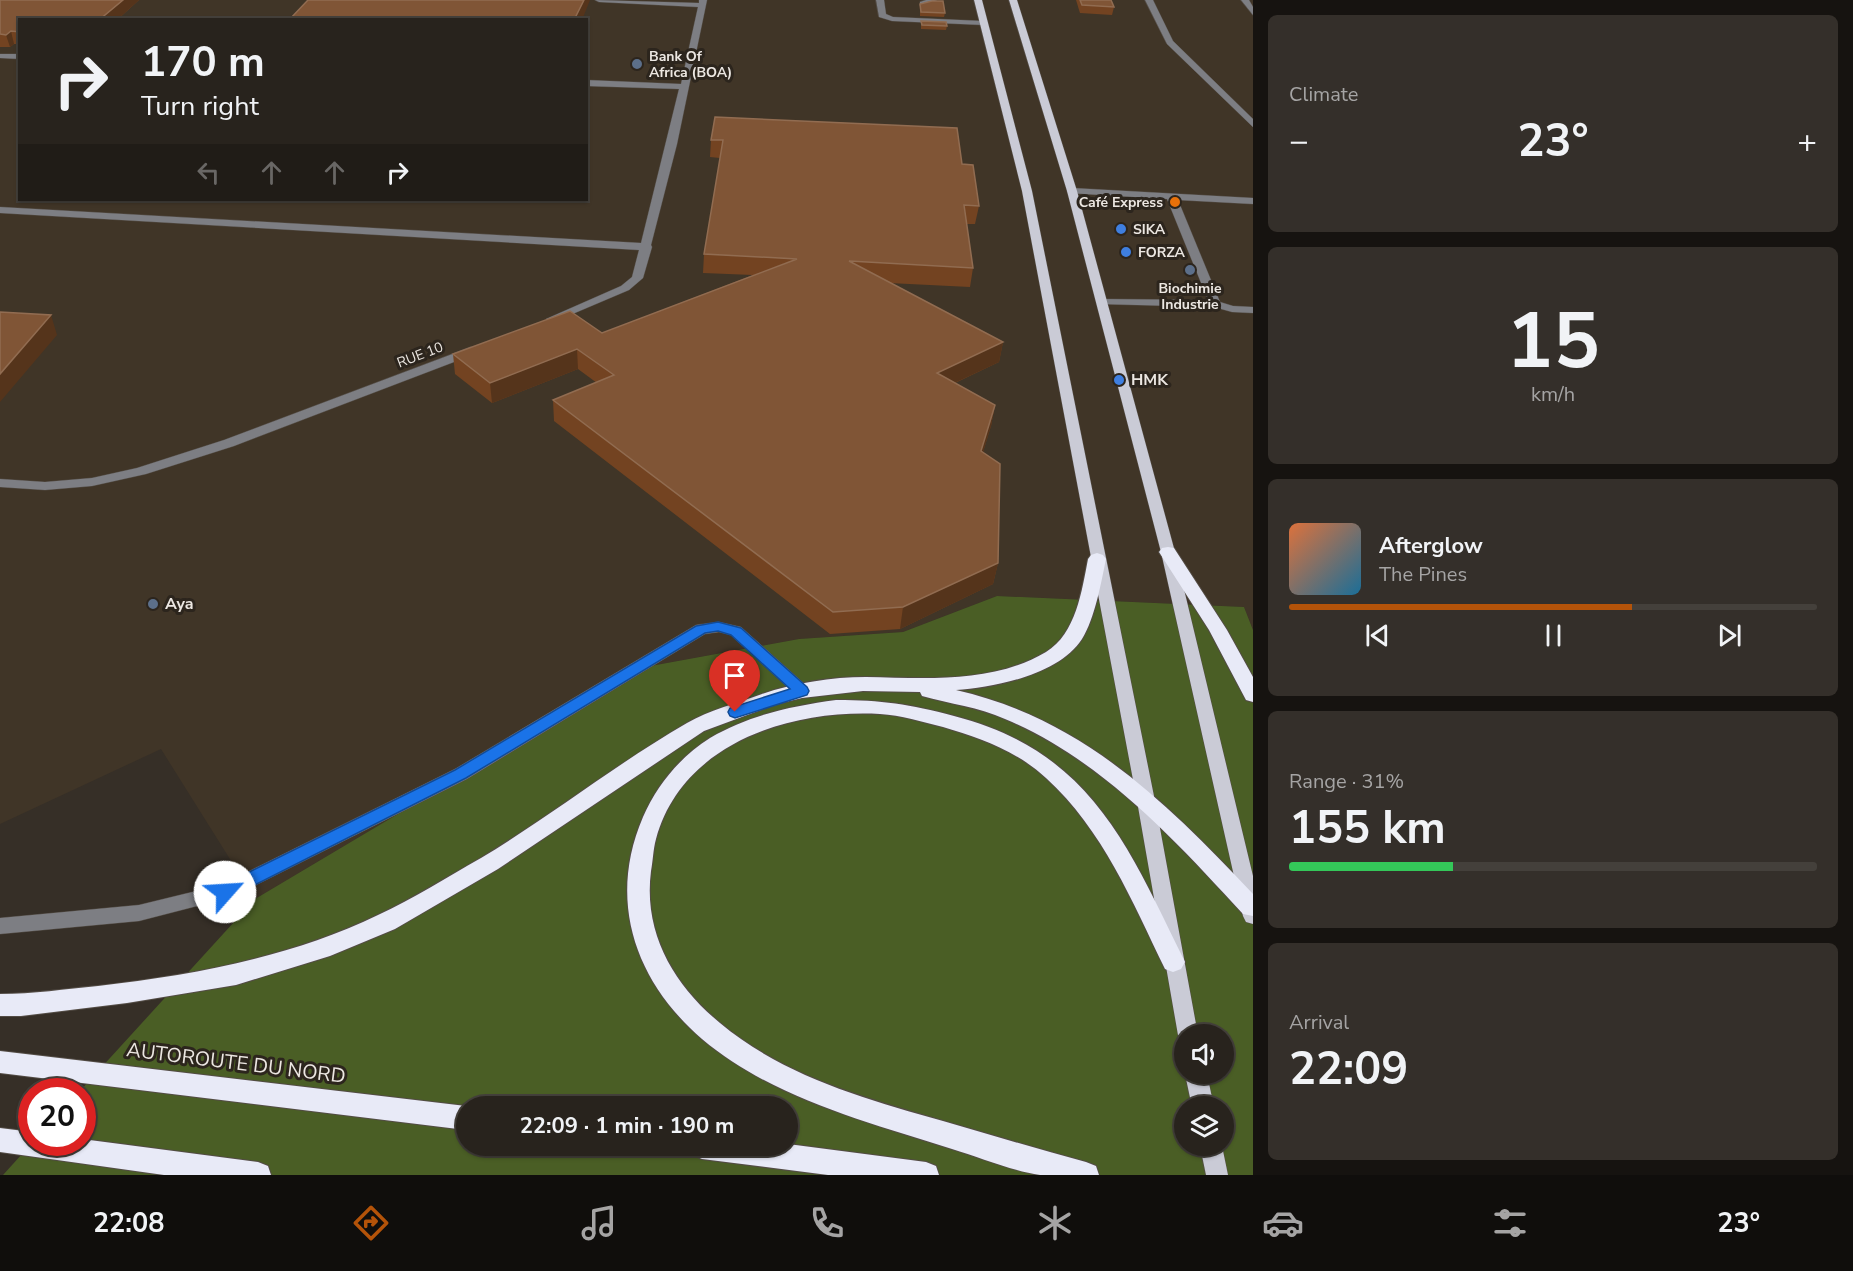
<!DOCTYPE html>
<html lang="en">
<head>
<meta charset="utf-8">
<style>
  body { margin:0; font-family:"Nunito Sans",sans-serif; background:#342f2a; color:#f1f3f6; height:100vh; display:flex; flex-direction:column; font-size:22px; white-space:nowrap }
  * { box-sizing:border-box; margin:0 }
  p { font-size:20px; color:#a5a4a4 }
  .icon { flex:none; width:33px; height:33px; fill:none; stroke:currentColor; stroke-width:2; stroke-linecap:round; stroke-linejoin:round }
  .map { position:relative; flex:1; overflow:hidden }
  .side { display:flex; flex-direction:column; gap:15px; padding:15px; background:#161310; width:600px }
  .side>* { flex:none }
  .hud { position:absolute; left:18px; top:18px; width:570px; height:183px; border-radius:0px; box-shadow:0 2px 4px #0004,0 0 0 2px #44403b; background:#28231d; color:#f1f3f6; overflow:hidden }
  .controls { position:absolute; left:1174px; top:1024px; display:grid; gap:12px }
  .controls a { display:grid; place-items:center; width:60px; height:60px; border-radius:50%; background:#28231d; box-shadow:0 2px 4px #0004,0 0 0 2px #44403b; font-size:30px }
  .speed { position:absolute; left:18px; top:1078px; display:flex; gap:12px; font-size:30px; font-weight:700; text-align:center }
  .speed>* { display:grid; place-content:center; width:78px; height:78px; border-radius:50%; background:#28231d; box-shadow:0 2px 4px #0004,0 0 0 2px #44403b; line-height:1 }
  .speed .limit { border:9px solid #d22; background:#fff; color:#111 }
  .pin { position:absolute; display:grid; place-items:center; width:51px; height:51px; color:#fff; margin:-62px -26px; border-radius:50% 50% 50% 0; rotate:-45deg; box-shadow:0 0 6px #0007 }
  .pin .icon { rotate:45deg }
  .me { position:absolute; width:66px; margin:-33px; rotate:64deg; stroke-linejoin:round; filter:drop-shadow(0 0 4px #0008) }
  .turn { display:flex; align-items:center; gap:21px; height:126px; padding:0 24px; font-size:27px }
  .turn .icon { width:78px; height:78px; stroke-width:2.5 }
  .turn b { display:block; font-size:42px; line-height:51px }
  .lanes { display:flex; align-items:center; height:57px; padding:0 24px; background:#0003; justify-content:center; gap:30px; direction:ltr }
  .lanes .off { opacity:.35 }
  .big { font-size:45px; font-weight:700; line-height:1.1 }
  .side .widget { flex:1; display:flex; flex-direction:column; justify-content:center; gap:9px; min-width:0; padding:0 21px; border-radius:9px; background:#342f2a }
  .side .dial { align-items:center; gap:0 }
  .dial b { font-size:78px; line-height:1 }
  .song { display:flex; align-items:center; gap:18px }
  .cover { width:72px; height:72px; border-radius:9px; background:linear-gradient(135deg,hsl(20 70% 55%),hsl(200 70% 35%)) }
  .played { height:6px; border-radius:3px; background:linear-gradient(90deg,#b45309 65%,#44403b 65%) }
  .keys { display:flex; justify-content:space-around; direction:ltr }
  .heat { display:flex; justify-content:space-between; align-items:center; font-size:33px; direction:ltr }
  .charge { height:9px; border-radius:4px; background:linear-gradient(90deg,#34c759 31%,#44403b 0) }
  .trip { position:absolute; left:456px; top:1096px; width:342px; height:60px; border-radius:30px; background:#28231d; box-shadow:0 2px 4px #0004,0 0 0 2px #44403b; font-weight:700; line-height:60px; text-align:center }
  .menu { display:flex; height:96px; justify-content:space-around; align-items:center; background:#100e0c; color:#a5a4a4 }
  .menu .icon { width:42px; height:42px }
  .menu .current { color:#b45309 }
  .menu b { font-size:27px; color:#f1f3f6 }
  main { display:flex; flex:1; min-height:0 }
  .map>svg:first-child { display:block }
  .built { fill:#403527; fill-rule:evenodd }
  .green { fill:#4a5e25; fill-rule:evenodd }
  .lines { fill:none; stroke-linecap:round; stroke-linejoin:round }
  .minor-casing { stroke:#534c45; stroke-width:1 }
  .major-casing { stroke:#534c45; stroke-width:1 }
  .highway-casing { stroke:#534c45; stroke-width:2 }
  .minor { fill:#7d7e83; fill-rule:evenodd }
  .major { fill:#cacbd6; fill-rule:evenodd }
  .highway { fill:#e8eaf7; fill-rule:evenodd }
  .wall { fill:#734321 }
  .shaded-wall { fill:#55341b }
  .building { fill:#805536; stroke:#916c51; stroke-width:1.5 }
  .route { fill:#1a73e8; stroke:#114b97; stroke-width:1.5 }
  .service-dot { fill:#5c6f8a; stroke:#2c251d; stroke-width:2 }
  .food-dot { fill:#e8710a; stroke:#2c251d; stroke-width:2 }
  .shop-dot { fill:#3f7fe0; stroke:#2c251d; stroke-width:2 }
  .labels { text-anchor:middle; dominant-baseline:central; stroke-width:6; stroke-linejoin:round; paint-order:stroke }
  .far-poi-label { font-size:14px; font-weight:bold; fill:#ece7e2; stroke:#2c251d; text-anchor:start }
  .far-street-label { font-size:14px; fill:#ece7e2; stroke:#2c251d }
  .poi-label { font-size:16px; font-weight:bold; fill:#ece7e2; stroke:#2c251d; text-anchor:start }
  .near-street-label { font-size:20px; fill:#ece7e2; stroke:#2c251d }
</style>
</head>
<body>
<main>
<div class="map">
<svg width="1253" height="1175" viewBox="0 0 1253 1175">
  <rect width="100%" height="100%" fill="#362f27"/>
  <path class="built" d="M0 0H1253V630L1244 607 997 596 903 632 799 639 645 667 255 899 161 749 0 824ZM20 20H586V200H20Z"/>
  <path class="green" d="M997 596 1244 607 1253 630V1175H3L32 1143H82V1092H79L255 899 645 667 799 639 903 632ZM1185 1035H1224V1074H1185ZM466 1107H788V1146H466ZM1185 1107H1224V1146H1185Z"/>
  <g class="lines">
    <defs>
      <g id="minor">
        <polygon points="595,0 699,3 699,0 707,0 677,144 651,245 652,247 643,278 629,290 556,321 552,322 546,319 621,286 632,277 639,250 0,213 0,207 641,243 679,89 586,86 586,80 681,84 698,7 599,2"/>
        <polygon points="876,0 884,0 886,14 893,17 983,21 987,23 983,25 892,21 879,17"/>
        <polygon points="926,0 937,0 920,6 920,2"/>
        <polygon points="1145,0 1153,0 1173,41 1253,119 1253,127 1167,44"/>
        <polygon points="1241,0 1249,0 1253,7 1253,15"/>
        <polygon points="0,54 20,54 20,59 0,58"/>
        <polygon points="1072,188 1253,198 1253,204 1178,200 1220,302 1233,306 1253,307 1253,313 1232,312 1214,307 1098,304 1098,300 1102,299 1208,300 1167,199 1068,193 1067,191"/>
        <polygon points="471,347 475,348 475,354 234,446 146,474 92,486 45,490 0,487 0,479 45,482 92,478 137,468 224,440"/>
        <polygon points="719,622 741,627 808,687 810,691 808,695 796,695 731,635 719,632 705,634 467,779 232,897 139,921 0,934 0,918 139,905 221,885 455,769 696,625"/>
      </g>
      <g id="major">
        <polygon points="974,0 982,0 1032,191 1155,801 1198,1035 1185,1035 1185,1043 1181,1041 1178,1035 1137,801 1022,191"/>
        <polygon points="1009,0 1017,0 1077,191 1175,552 1253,876 1253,924 1246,922 1243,916 1161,552 1067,191"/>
        <polygon points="1185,1074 1207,1074 1214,1107 1192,1107"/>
        <polygon points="1200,1146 1222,1146 1228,1175 1206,1175"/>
      </g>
      <g id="highway">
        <polygon points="1168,547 1174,548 1227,630 1253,677 1253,702 1246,700 1209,630 1159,552 1162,548"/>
        <path d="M1097 553 1103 555 1106 559C1101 583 1095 618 1082 639 1060 674 994 688 956 690 1083 719 1166 802 1253 894V916L1243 914C1173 838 1102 760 1005 719 979 707 950 704 922 696L920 692 863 691 802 698 777 704 704 731 498 869 395 929 330 956 236 985 127 1003 21 1016H0V994C33 994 66 989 98 986 194 975 291 957 378 915 413 899 447 877 481 858 551 816 616 764 687 723 709 710 738 703 762 694 794 683 832 677 866 677 926 678 992 684 1046 652 1076 634 1082 590 1088 559L1091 555Z"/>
        <path d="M836 700C882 700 909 704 954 716 1091 751 1128 846 1185 962L1181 969 1173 972 1165 969C1132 901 1103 830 1046 778 1017 751 980 738 943 727 922 722 901 715 880 714 791 709 682 743 656 839 653 850 653 861 651 871 643 933 674 985 720 1023 783 1076 866 1099 943 1121 991 1135 1038 1149 1086 1162L1096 1166 1099 1175C1080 1175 1059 1175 1040 1175 1012 1171 979 1157 952 1149 867 1122 772 1098 702 1039 635 981 607 901 643 817 657 785 680 757 710 738 749 715 792 706 836 700Z"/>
        <polygon points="0,1051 466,1106 469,1107 466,1107 466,1130 0,1073"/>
        <polygon points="0,1128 32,1132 32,1143 82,1143 82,1139 258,1162 268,1166 271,1175 164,1175 0,1152"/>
        <polygon points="788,1144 926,1162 936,1166 939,1175 828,1175 702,1159 693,1155 689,1146"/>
      </g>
    </defs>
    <use href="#minor" class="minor-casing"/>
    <use href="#major" class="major-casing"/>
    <use href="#highway" class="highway-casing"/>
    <use href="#minor" class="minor"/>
    <use href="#major" class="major"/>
    <use href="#highway" class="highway"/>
  </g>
  <g class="wall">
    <polygon points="0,0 139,0 117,20 20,20 20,44 14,44 10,47 0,47"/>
    <polygon points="1076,0 1111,0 1114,7 1112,15 1080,13"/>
    <polygon points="920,4 945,13 944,17 920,16"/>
    <polygon points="921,21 947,26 946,30 921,29"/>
    <polygon points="715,117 962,164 979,206 975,224 966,224 973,268 970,287 889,283 1003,342 999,362 955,383 995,405 991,426 983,452 998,563 993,584 900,629 830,634 554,421 553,400 597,383 578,369 492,403 455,374 453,354 602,333 753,275 703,273 704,254 720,158 710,157 711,140"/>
  </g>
  <g class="shaded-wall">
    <polygon points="123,0 139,0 117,20 99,20"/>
    <polygon points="584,0 590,0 582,20 574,20"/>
    <polygon points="11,31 14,44 10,47 6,35"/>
    <polygon points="51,315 57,335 0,402 0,374"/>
    <polygon points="1003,342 999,362 933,393 937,373"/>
    <polygon points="577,349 578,369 492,403 490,383"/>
    <polygon points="995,405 991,426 977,472 981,451"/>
    <polygon points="998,563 993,584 900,629 903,607"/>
  </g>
  <g class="building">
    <polygon points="0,0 123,0 99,20 20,20 20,32 11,31 6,35 0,34"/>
    <polygon points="308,0 584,0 574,20 289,20"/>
    <polygon points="1080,0 1111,0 1114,7 1082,5"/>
    <polygon points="932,1 943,1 945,13 921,12 920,4"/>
    <polygon points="921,21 946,22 947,26 922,25"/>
    <polygon points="715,117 957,128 962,164 973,165 979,206 964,205 973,268 849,261 1003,342 937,373 995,405 981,451 1000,464 998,563 903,607 833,612 553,400 614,375 577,349 490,383 453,354 570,311 602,333 797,259 704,254 723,140 711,140"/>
    <polygon points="0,312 51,315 0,374"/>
  </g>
  <polygon class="route" points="718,622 741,628 807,687 809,691 807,695 735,718 730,716 728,712 730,708 790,689 731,635 718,631 705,633 466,778 231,897 225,899 219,897 217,892 219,887 455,770 696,626"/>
  <g class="service-dot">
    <circle cx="637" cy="64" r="6"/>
    <circle cx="1190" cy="270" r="6"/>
    <circle cx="153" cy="604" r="6"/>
  </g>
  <circle class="food-dot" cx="1175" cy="202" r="6"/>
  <g class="shop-dot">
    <circle cx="1121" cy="229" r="6"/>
    <circle cx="1126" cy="252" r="6"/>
    <circle cx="1119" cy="380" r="6"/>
  </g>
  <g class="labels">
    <g class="far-poi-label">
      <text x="649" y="56">Bank Of<tspan x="649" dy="16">Africa (BOA)</tspan></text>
      <text x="1163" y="202" text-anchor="end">Café Express</text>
      <text x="1133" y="229">SIKA</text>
      <text x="1138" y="252">FORZA</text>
      <text x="1190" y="288" text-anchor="middle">Biochimie<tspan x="1190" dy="16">Industrie</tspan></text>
    </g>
    <g class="far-street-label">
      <text transform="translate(420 355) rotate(-21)">RUE 10</text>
    </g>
    <g class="poi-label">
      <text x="1131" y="380">HMK</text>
      <text x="165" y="604">Aya</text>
    </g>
    <g class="near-street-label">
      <text transform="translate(236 1063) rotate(7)">AUTOROUTE DU NORD</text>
    </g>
  </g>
</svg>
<div class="controls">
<a><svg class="icon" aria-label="sound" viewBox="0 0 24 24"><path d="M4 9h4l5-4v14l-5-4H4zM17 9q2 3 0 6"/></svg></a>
<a><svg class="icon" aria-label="layers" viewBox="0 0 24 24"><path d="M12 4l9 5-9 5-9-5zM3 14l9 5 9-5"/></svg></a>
</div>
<div class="speed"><div class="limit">20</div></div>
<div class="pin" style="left:735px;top:712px;background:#d93025"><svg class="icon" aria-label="arrive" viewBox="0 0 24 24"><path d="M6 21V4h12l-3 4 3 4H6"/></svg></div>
<svg class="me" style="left:225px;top:892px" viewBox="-20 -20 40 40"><circle r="19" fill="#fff"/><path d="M0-13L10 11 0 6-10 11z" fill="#1a73e8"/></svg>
<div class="trip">22:09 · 1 min · 190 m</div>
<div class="hud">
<div class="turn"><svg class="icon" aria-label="right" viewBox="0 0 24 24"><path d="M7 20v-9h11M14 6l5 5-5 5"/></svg><div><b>170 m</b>Turn right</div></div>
<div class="lanes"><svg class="icon off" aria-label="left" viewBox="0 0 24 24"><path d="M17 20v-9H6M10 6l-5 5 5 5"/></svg><svg class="icon off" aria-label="ahead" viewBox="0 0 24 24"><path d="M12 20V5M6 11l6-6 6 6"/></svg><svg class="icon off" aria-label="ahead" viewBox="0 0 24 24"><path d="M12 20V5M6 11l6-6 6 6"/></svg><svg class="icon" aria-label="right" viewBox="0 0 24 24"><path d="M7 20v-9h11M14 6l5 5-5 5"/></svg></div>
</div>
</div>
<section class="side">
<div class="widget"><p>Climate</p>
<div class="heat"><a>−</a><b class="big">23°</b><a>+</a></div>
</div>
<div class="widget dial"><b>15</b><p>km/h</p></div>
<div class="widget">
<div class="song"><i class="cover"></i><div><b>Afterglow</b><p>The Pines</p></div></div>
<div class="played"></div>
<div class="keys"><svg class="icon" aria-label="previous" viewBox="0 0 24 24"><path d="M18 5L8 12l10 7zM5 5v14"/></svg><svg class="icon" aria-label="pause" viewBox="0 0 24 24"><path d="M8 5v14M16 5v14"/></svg><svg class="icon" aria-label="next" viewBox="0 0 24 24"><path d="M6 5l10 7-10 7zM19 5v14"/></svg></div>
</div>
<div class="widget"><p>Range · 31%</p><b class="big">155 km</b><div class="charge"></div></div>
<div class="widget"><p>Arrival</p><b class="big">22:09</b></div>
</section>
</main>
<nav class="menu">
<b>22:08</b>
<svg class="icon current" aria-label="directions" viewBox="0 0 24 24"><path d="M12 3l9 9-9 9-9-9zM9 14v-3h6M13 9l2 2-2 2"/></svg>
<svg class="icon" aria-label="music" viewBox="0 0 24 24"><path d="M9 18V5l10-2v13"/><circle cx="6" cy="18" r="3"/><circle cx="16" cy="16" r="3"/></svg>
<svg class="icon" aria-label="phone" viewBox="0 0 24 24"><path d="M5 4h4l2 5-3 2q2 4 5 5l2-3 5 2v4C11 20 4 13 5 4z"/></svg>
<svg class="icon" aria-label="climate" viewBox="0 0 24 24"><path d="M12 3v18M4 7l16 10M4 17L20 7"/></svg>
<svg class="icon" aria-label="car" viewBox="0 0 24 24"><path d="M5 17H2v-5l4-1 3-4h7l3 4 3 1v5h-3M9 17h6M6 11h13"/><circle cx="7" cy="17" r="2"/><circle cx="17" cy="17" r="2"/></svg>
<svg class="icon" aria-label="filters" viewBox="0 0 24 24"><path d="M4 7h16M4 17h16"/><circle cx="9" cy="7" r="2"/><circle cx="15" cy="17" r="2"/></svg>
<b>23°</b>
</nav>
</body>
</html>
